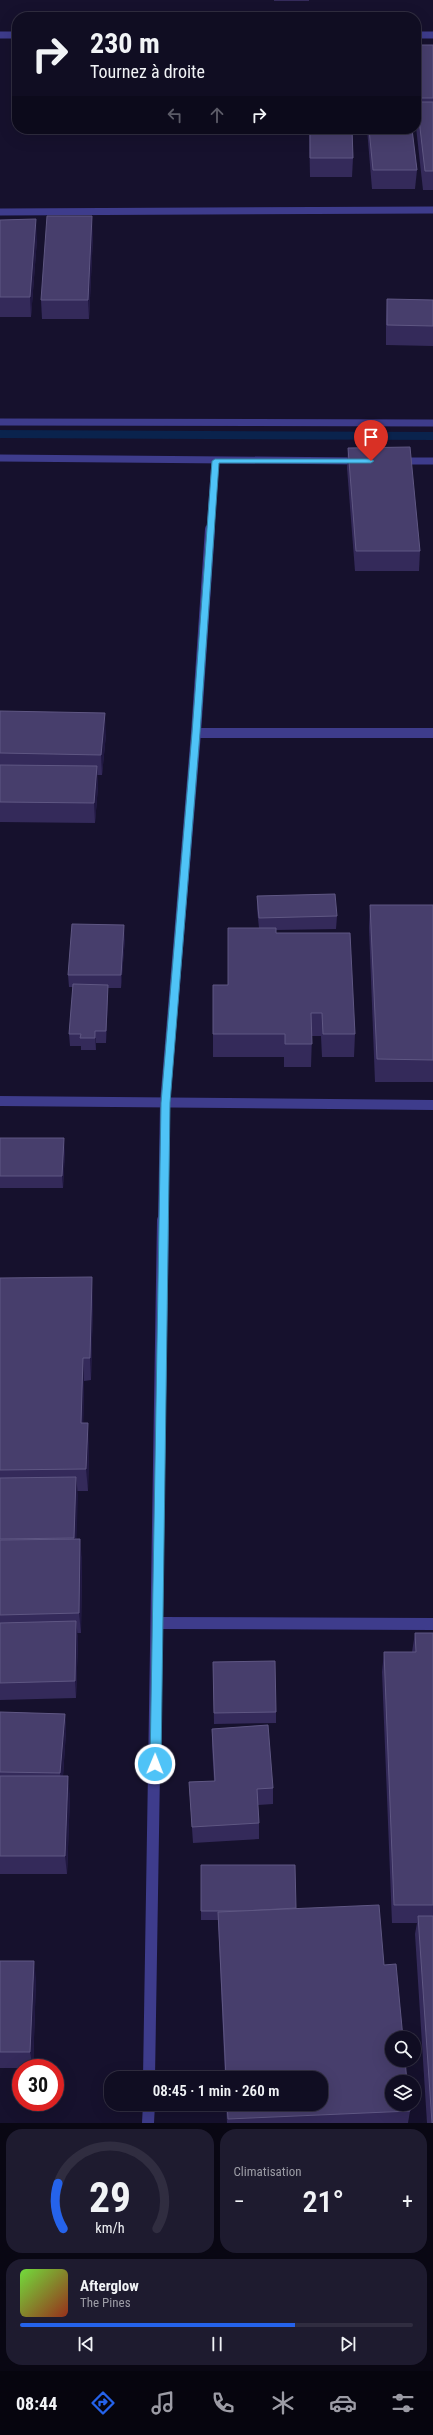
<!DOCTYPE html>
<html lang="fr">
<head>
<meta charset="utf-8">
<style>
  body { margin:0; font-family:"Roboto Condensed",sans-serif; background:#1e1b2f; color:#f1f3f6; height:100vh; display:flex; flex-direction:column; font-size:15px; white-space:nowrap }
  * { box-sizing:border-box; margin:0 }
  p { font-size:13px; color:#9c9ca5 }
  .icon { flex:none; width:22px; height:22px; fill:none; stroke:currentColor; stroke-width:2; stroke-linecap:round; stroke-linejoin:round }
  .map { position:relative; height:2123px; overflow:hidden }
  .panel { display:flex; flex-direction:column; gap:6px; padding:6px; background:#090713; flex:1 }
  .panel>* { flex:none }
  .top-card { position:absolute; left:12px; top:12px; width:409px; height:122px; border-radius:16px; box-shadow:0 4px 16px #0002,0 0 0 1px #302d40; background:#100d22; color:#f1f3f6; overflow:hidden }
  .buttons { position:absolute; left:385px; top:2031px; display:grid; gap:8px }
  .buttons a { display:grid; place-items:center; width:36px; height:36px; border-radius:50%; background:#100d22; box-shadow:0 4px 16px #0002,0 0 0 1px #302d40; font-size:20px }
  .speed { position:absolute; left:12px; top:2059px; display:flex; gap:8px; font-size:20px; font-weight:700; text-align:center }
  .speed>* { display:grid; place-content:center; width:52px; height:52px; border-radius:50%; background:#100d22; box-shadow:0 4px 16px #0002,0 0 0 1px #302d40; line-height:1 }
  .speed .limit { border:6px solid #d22; background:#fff; color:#111 }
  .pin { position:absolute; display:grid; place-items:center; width:34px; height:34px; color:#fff; margin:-41px -17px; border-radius:50% 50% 50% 0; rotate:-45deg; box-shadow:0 0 4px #0007 }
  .pin .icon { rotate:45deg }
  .me { position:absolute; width:44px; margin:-22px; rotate:1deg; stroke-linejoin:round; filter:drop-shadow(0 0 3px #0008) }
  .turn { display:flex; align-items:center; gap:14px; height:84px; padding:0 12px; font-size:18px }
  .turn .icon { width:52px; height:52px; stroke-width:2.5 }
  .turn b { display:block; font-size:28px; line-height:34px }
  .lanes { display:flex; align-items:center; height:38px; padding:0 12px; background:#0003; justify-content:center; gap:20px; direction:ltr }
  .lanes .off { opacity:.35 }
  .big { font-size:30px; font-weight:600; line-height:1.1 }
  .panel .widget { flex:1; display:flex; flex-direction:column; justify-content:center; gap:6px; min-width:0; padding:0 14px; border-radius:16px; background:#1e1b2f }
  .panel .dial { align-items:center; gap:0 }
  .dial svg { height:104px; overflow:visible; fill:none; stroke:#302d40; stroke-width:7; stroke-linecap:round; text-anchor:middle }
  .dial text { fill:#f1f3f6; stroke:none }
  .song { display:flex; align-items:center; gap:12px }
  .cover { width:48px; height:48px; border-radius:6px; background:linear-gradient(135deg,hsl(100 70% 55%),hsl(10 70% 35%)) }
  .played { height:4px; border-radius:2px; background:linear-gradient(90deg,#2563eb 70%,#302d40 70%) }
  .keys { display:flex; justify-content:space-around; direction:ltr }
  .heat { display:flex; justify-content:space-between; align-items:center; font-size:22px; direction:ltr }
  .panel .tiles { flex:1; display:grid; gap:6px; grid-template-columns:1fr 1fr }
  .widget:last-child { grid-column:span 2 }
  .trip { position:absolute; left:104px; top:2071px; width:224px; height:40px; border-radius:16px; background:#100d22; box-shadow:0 4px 16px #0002,0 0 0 1px #302d40; font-weight:600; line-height:40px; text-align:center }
  .dock { display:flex; height:64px; justify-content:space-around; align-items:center; background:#06050e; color:#9c9ca5 }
  .dock .icon { width:28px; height:28px }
  .dock .selected { color:#2563eb }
  .dock b { font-size:18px; color:#f1f3f6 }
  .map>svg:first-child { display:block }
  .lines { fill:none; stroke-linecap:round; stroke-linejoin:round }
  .stream { fill:#0a234d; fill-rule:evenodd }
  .minor-far2 { stroke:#3e3c8c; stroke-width:7 }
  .minor-far1 { stroke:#3e3c8c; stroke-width:10 }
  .minor { stroke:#3e3c8c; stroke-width:12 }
  .wall { fill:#342a5a }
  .shaded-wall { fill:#201841 }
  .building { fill:#473e6c; stroke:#5f5783 }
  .route { fill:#4fc3f7; stroke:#337fa1 }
</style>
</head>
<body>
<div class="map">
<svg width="433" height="2123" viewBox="0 0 433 2123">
  <rect width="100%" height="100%" fill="#16112d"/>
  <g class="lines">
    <polygon class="stream" points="0,430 433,432 433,440 0,438"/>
    <g class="minor-far2">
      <polyline points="0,35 17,35"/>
      <polyline points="416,35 433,35"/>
      <polyline points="0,212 433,210"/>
      <polyline points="0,422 433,423"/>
      <polyline points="0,458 360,461"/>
      <polyline points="398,461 433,461"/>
      <polyline points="210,530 215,461"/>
    </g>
    <g class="minor-far1">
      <polyline points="196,733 433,733"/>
      <polyline points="0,1101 433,1105"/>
      <polyline points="163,1221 165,1103 196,733 210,529"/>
    </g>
    <g class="minor">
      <polyline points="158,1623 433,1624"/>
      <polyline points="149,2078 163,1220"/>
      <polyline points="148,2123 149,2104"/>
    </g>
  </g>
  <g class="wall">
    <rect x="274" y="0" width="35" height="1"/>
    <polygon points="416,45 433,45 433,190 423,190 416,127"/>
    <polygon points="309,129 352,129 353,158 352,177 310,177"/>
    <polygon points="367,129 412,129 417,170 415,189 372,189"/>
    <polygon points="0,220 37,239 31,317 0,317"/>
    <polygon points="93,235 89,319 42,319 41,300"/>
    <polygon points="387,299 433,300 433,346 386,345 386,319"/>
    <polygon points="348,448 420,551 419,571 355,571 347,468"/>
    <polygon points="0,711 106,734 102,775 97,775 98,786 95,823 0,822"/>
    <polygon points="257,896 337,916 336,929 276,930 276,933 355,1034 354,1057 322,1057 321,1036 312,1036 311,1067 284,1067 284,1057 213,1057 213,985 228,985 259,928 257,909"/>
    <polygon points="370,905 433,905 433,1082 375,1082 369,928"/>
    <polygon points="125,938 121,988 108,988 108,997 106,1043 96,1043 96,1050 81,1050 81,1046 70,1046 69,1034 73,987 69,987 68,975"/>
    <polygon points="0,1138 65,1150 63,1188 0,1188"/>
    <polygon points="0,1278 93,1300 91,1380 84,1381 83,1423 89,1445 88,1491 77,1491 76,1539 82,1559 81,1633 77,1633 78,1638 76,1698 0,1700"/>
    <polygon points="415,1633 433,1633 433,2123 427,2123 415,1934 417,1923 392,1923 382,1672 384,1652 412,1652"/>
    <polygon points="213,1662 276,1712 276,1723 214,1724"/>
    <polygon points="0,1712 65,1714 66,1731 63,1776 70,1795 67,1874 0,1874"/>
    <polygon points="212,1729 273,1788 273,1804 258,1805 259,1823 259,1839 193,1843 190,1798 189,1782 214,1781 212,1746"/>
    <polygon points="201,1865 296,1908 384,1965 410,2111 408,2123 227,2123 226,2104 321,2104 321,2078 225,2078 218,1920 201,1920"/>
    <polygon points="0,1961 36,1978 33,2068 0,2068"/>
  </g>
  <g class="shaded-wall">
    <polygon points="92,216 93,235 89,319 88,300"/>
    <polygon points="36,219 37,239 31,317 30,297"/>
    <polygon points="105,713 106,734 102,775 101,755"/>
    <polygon points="97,766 98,786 95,823 94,803"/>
    <polygon points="124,925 125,938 121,988 121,975"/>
    <polygon points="108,985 108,997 106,1043 106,1031"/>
    <polygon points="95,1031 96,1043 96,1050 95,1038"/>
    <polygon points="64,1138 65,1150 63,1188 62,1176"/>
    <polygon points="92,1277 93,1300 91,1380 90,1358"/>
    <polygon points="83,1358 84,1381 83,1445 81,1423"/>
    <polygon points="88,1423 89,1445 88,1491 86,1469"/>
    <polygon points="76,1477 78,1495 76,1555 74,1538"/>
    <polygon points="80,1539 82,1559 81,1633 79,1613"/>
    <polygon points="76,1621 78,1638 76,1698 75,1681"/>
    <polygon points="65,1714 66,1731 62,1790 60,1773"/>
    <polygon points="68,1776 70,1795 67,1874 65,1856"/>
    <polygon points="34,1961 36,1978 33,2068 30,2052"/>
  </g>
  <g class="building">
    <rect x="416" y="45" width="17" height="53"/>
    <polygon points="417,102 433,102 433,171 425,171"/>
    <polygon points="310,129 352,129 353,158 310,158"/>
    <polygon points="369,129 412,129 417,170 373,170"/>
    <polygon points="47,216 92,216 88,300 41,300"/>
    <polygon points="36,219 30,297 0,297 0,220"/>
    <polygon points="387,299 433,300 433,326 387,325"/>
    <polygon points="410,447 420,551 356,551 348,448"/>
    <polygon points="0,711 105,713 101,755 0,753"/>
    <polygon points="0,765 97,766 94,803 0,802"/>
    <polygon points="335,894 337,916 259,918 257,896"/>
    <polygon points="370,905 433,905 433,1060 377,1059"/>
    <polygon points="72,924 124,925 121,975 68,975"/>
    <polygon points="228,928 276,928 276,933 350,933 355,1034 323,1034 322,1013 311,1013 312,1044 285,1044 285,1034 213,1034 213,985 228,985"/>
    <polygon points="73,984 108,985 106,1031 95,1031 95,1038 80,1038 81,1034 69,1034"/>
    <polygon points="0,1138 64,1138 62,1176 0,1176"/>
    <polygon points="92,1277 90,1358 83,1358 81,1423 88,1423 86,1469 0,1470 0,1278"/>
    <polygon points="76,1477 74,1538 0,1539 0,1478"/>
    <polygon points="80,1539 79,1613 0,1615 0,1540"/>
    <polygon points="76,1621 75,1681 0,1683 0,1623"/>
    <polygon points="415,1633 433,1633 433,1905 394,1905 384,1652 416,1652"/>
    <polygon points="275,1661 276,1712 214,1713 213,1662"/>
    <polygon points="0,1712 65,1714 60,1773 0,1772"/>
    <polygon points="268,1725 273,1788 257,1789 259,1823 192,1827 189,1782 215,1781 212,1729"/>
    <polygon points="0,1776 68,1776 65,1856 0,1856"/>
    <polygon points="201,1865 295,1865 296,1908 243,1911 201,1911"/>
    <polygon points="379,1905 384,1965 396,1964 403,2038 392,2038 392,2060 405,2060 407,2082 392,2082 392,2104 410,2104 410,2111 228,2119 227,2104 321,2104 321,2078 226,2078 218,1912"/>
    <polygon points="418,1916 433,1916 433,2123 432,2123"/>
    <polygon points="0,1961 34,1961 30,2052 0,2052"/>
  </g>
  <polygon class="route" points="215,459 371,459 374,461 371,463 219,463 200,733 170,1103 161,1764 155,1770 150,1764 161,1103 192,733 212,461"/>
</svg>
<div class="buttons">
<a><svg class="icon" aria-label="search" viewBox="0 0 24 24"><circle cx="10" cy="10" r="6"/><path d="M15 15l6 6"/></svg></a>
<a><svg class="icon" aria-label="layers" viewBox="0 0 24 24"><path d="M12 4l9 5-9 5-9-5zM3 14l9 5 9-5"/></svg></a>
</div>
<div class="speed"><div class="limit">30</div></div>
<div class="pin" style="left:371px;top:461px;background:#d93025"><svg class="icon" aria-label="arrive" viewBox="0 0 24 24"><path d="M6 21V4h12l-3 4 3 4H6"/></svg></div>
<svg class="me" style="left:155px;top:1764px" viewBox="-20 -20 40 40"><circle r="17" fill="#4fc3f7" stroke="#fff" stroke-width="3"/><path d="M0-11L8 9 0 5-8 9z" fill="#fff"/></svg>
<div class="trip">08:45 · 1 min · 260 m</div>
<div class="top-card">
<div class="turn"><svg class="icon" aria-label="right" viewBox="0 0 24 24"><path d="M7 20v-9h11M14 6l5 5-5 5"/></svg><div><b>230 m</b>Tournez à droite</div></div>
<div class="lanes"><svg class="icon off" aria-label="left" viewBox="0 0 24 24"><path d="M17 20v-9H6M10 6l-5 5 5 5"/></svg><svg class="icon off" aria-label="ahead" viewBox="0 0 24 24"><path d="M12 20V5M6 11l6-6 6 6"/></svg><svg class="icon" aria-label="right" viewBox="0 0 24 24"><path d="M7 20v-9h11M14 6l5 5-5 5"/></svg></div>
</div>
</div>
<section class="panel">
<div class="tiles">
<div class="widget dial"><svg viewBox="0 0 100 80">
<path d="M14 69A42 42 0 1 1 86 69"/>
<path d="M14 69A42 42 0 0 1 10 34" stroke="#2563eb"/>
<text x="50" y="56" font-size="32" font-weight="700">29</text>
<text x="50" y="72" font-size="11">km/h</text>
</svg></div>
<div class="widget"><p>Climatisation</p>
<div class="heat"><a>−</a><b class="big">21°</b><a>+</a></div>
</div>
<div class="widget">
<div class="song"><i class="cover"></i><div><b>Afterglow</b><p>The Pines</p></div></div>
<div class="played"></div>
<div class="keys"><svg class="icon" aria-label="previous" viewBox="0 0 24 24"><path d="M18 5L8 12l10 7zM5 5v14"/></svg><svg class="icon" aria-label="pause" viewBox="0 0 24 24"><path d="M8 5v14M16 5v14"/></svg><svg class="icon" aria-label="next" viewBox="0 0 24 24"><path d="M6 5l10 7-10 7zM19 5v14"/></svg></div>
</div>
</div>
</section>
<nav class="dock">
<b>08:44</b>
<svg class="icon selected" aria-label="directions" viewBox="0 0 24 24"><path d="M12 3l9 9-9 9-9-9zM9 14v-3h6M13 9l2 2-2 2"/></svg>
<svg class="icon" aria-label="music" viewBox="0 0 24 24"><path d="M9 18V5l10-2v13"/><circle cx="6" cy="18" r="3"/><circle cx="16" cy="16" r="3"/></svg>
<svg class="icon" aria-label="phone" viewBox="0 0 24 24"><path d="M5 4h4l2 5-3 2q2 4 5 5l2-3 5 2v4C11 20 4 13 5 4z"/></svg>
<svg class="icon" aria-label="climate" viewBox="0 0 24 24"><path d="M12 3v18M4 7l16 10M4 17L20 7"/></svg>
<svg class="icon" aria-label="car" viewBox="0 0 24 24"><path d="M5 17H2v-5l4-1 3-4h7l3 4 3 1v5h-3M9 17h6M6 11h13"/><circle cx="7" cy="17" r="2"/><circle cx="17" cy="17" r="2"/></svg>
<svg class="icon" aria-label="filters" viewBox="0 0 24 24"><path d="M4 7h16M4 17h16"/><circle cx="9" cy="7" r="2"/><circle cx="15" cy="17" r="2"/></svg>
</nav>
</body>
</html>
